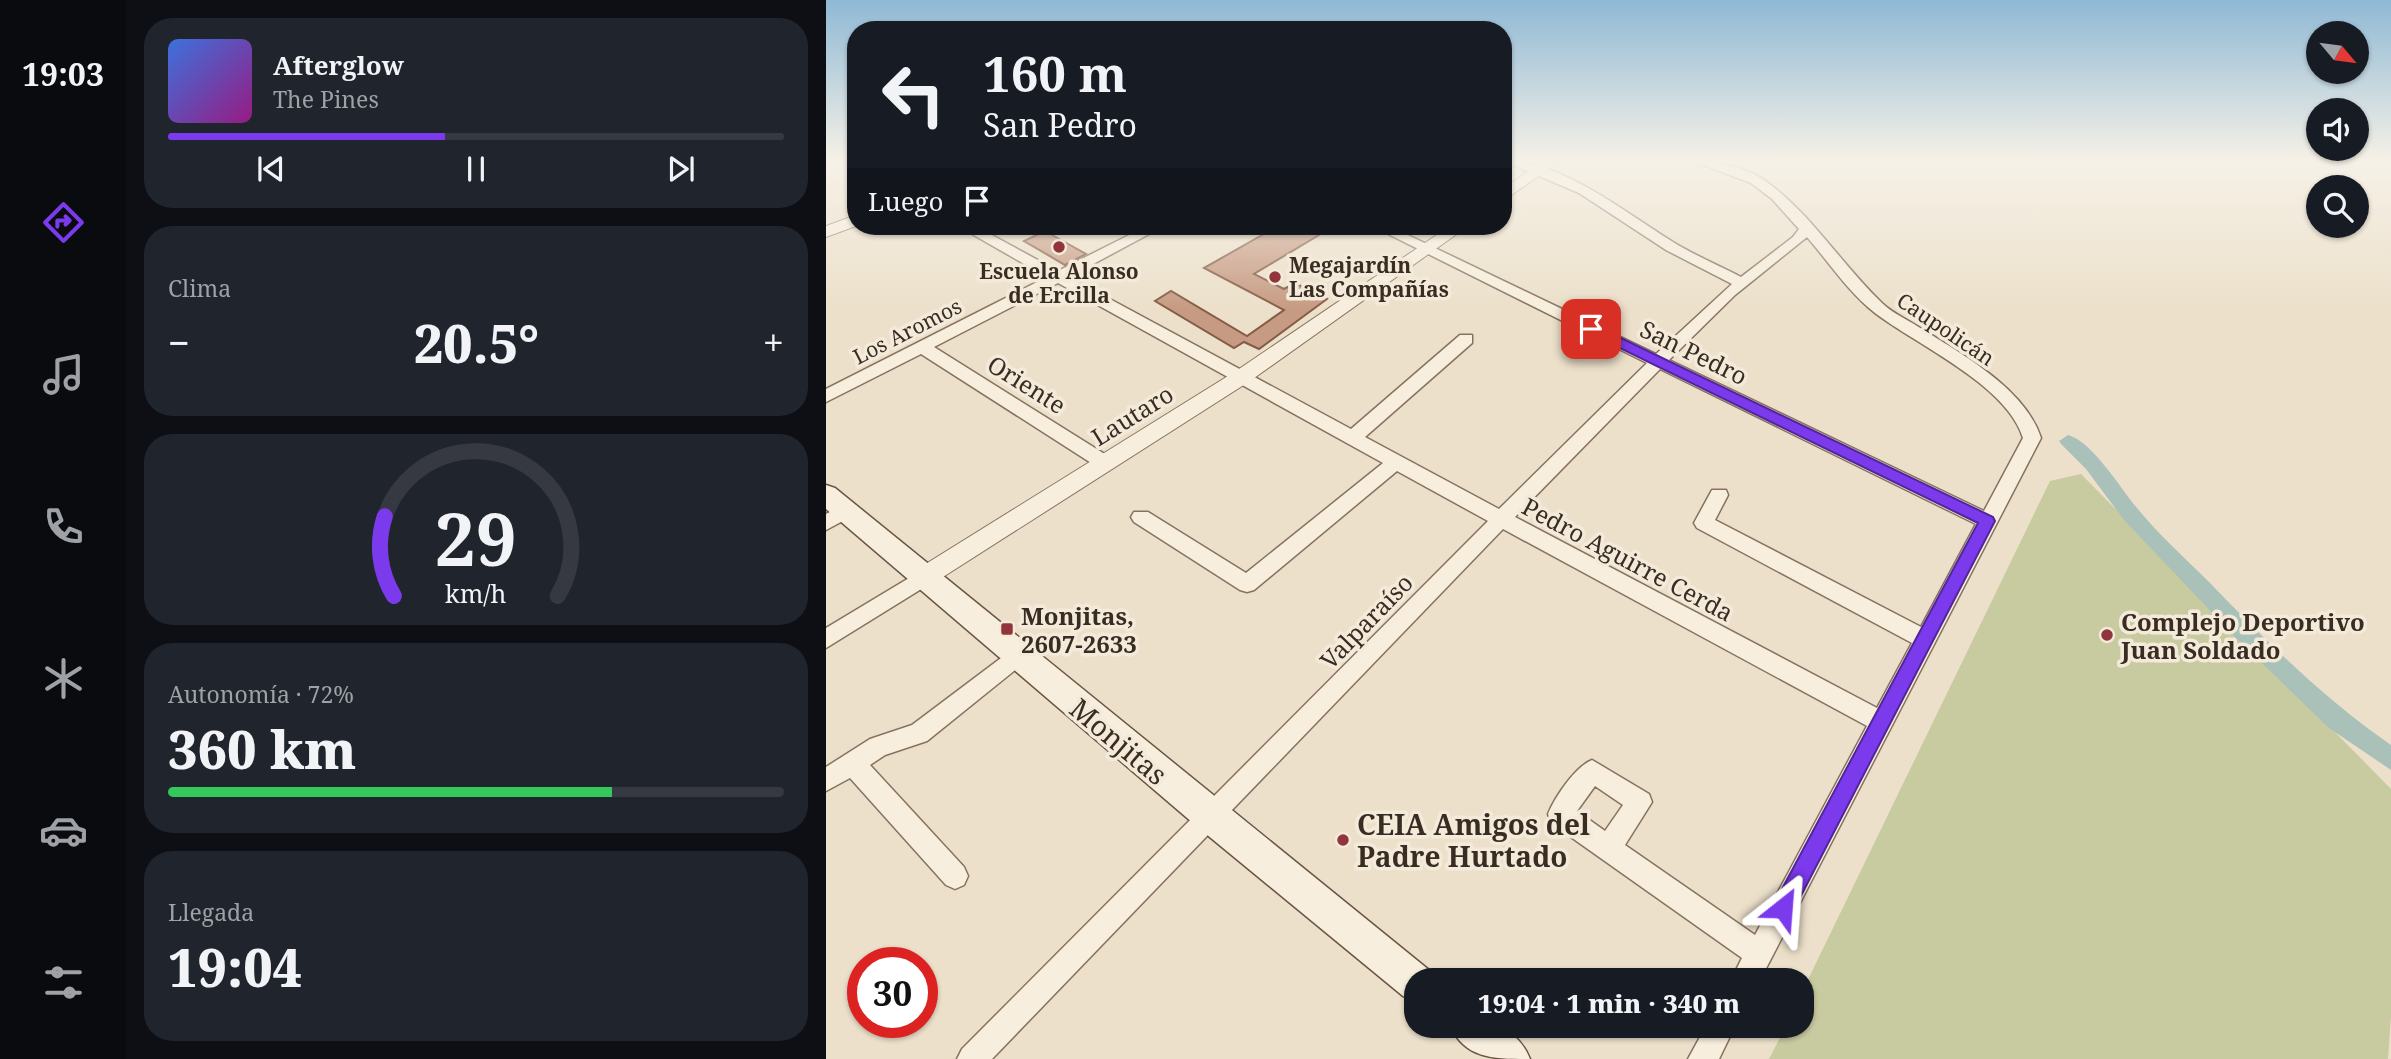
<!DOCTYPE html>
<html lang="es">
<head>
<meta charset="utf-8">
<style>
  body { margin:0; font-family:"Noto Serif",serif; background:#20242c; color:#f1f3f6; height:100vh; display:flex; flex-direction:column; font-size:26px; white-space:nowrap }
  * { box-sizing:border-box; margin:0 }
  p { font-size:23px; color:#9ea1a6 }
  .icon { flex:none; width:38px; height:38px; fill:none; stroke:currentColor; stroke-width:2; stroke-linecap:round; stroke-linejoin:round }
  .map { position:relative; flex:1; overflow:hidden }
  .panel { display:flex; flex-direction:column; gap:18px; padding:18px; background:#0d0f14; width:700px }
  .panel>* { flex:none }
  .guide { position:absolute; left:21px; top:21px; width:665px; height:214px; border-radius:28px; box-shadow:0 2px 5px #0004; background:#171b24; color:#f1f3f6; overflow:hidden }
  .needle { width:46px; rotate:119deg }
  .controls { position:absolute; left:1480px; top:21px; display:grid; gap:14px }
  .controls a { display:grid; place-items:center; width:63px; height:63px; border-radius:50%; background:#171b24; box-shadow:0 2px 5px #0004; font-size:35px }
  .speed { position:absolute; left:21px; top:947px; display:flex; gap:14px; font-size:35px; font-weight:700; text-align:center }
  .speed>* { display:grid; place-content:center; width:91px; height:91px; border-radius:50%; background:#171b24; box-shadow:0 2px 5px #0004; line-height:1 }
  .speed .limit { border:10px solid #d22; background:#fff; color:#111 }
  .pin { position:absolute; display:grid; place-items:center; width:60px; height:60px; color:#fff; margin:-30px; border-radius:14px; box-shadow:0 4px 10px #0006 }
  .me { position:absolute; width:77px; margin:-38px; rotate:28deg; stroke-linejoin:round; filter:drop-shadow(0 0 5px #0008) }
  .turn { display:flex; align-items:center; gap:24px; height:147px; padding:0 21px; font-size:32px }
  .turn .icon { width:91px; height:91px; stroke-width:2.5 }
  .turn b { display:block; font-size:49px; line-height:60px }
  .then { display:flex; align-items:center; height:66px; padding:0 21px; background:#0003; gap:14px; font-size:26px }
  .big { font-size:52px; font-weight:800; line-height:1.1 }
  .panel .card { flex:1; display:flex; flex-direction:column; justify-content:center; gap:10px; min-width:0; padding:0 24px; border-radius:28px; background:#20242c }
  .panel .dial { align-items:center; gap:0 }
  .dial svg { height:182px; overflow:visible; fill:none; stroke:#363941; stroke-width:7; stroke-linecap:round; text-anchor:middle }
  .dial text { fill:#f1f3f6; stroke:none }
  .song { display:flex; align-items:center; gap:21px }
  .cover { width:84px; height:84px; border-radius:10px; background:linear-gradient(135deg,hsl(220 70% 55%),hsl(310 70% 35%)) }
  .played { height:7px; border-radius:4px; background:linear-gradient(90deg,#7c3aed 45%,#363941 45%) }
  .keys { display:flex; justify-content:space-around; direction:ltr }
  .heat { display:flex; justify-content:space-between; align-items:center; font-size:38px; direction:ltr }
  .charge { height:10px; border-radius:5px; background:linear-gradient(90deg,#34c759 72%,#363941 0) }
  .trip { position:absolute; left:578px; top:968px; width:410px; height:70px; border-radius:28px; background:#171b24; box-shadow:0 2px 5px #0004; font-weight:800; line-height:70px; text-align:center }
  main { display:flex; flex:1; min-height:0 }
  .dock { display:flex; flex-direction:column; width:126px; justify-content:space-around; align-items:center; background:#090b0e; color:#9ea1a6 }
  .dock .icon { width:49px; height:49px }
  .dock .on { color:#7c3aed }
  .dock b { font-size:32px; color:#f1f3f6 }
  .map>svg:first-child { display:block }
  .green { fill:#c8ca9f }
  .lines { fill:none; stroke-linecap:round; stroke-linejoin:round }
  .canal { fill:#aac1b9; fill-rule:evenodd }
  .building { fill:#c79b83; stroke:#855c47; stroke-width:2 }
  .minor-casing { stroke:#877260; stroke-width:3 }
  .tertiary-casing { stroke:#877260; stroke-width:2 }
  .secondary-casing { stroke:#6a5443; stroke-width:3 }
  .minor { fill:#f7eedd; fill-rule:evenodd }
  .tertiary { fill:#f7eedd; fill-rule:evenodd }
  .secondary { fill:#f7eedd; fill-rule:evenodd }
  .route { fill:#7c3aed; stroke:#51269a; stroke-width:2 }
  .poi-dot { fill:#92343b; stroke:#f4eada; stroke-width:2.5 }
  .labels { text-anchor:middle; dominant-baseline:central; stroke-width:7; stroke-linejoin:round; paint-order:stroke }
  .far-poi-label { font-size:21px; font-weight:bold; fill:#392c22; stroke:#f4eada; text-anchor:start }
  .far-street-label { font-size:21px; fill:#392c22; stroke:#f4eada }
  .street-label { font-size:24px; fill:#392c22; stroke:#f4eada }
  .poi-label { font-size:24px; font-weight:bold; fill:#392c22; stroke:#f4eada; text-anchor:start }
  .near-street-label { font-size:28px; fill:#392c22; stroke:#f4eada }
  .near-poi-label { font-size:28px; font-weight:bold; fill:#392c22; stroke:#f4eada; text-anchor:start }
</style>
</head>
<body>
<main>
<nav class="dock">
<b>19:03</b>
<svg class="icon on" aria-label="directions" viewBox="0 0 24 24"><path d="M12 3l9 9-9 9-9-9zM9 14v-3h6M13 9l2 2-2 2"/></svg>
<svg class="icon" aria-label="music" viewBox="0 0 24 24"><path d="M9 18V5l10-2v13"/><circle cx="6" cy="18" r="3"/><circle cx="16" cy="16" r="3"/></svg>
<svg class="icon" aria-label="phone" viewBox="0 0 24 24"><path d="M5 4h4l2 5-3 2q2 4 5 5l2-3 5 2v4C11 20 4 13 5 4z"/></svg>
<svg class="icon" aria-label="climate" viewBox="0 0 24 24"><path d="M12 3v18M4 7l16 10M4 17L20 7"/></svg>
<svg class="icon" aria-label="car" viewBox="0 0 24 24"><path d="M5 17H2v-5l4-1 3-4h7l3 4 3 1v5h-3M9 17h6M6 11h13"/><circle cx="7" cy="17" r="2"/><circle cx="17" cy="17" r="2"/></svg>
<svg class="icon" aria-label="filters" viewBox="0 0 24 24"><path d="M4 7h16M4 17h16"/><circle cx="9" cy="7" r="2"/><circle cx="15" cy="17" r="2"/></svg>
</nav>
<section class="panel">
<div class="card">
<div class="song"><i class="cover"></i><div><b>Afterglow</b><p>The Pines</p></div></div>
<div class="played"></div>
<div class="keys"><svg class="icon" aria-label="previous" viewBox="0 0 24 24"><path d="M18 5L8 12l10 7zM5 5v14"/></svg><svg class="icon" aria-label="pause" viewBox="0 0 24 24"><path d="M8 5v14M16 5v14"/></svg><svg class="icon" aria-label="next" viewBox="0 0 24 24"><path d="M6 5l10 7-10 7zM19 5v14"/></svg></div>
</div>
<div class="card"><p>Clima</p>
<div class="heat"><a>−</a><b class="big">20.5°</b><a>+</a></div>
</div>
<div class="card dial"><svg viewBox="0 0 100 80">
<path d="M14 69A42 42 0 1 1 86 69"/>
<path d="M14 69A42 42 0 0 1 10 34" stroke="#7c3aed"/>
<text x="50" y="56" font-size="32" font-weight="700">29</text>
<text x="50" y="72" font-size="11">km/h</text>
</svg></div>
<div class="card"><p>Autonomía · 72%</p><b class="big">360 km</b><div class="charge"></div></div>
<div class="card"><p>Llegada</p><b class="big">19:04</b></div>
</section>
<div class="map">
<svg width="1565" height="1059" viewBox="0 0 1565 1059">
  <rect width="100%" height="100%" fill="#ece0ca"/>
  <polygon class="green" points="1255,474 1565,789 1565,1016 1562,1059 943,1059 960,1026 975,1026 975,994 1224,481"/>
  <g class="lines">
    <path class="canal" d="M1242 435C1267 442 1294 488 1311 508 1332 534 1358 557 1382 581 1439 640 1497 698 1565 745V770L1503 728 1412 640 1298 520 1260 469 1236 445 1233 441Z"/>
  </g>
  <g class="building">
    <polygon points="452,226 508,226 428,274 458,289 469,283 501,299 433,349 418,342 408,348 329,301 345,291 421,336 458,310 378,268"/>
    <polygon points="219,231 260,254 239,265 198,241"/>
  </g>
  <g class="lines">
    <defs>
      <g id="minor">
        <polygon points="18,161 30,161 30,168"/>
        <path d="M678 161C737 161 798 212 847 242 868 255 892 265 915 277L967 237 973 229 946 199 925 183 867 161C888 161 920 167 938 180 984 212 1015 264 1056 303 1065 312 1080 319 1091 326 1134 353 1199 388 1215 438L934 980H905L916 958 725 823 722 814C729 797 749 767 766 760L823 794 826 802 799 845 929 935 1041 726 677 529 166 1059H131L136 1049 662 521 571 471 428 590 421 592 414 590 308 522 305 517 308 512H322L420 573 557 463 232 283 108 347 285 458 288 463 285 468H273L95 354 0 402V389L221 277 132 226H149L232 271 321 226H338L243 277 525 429 634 335H646V343L539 437 673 509 821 363 546 226H563L830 354 906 284 840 250 753 193ZM981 237C1002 261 1023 293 1049 313 1091 345 1181 385 1197 438L1158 511 843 360 909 295ZM834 369 1150 524 1095 627 889 520 902 495 900 490H886L868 523 871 528 1086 643 1051 708 689 517ZM769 786 797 805 779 831 751 811Z"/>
        <polygon points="19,504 28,511 26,516 0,530 0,514"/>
        <polygon points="98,569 105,571 108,577 105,583 0,648 0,628"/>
        <polygon points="191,646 199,648 202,655 199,662 101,741 59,755 44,765 138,867 142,876 138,885 129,889 120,885 24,778 0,791 0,767 44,739 86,725"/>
        <polygon points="880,1026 909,1026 893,1059 862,1059"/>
      </g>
      <g id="tertiary">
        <polygon points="717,161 734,161 677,201 677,189"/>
        <polygon points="30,215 30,226 0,237 0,226"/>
        <polygon points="624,226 642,226 424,381 106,584 98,587 90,584 86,577 90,570 410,371"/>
      </g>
      <g id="secondary">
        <polygon points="0,485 9,488 603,970 608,980 590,980 590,1002 577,996 374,829 0,509"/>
        <path d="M624 1026C658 1023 689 1022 704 1059 667 1059 640 1059 624 1026Z"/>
      </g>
    </defs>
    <use href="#minor" class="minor-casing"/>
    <use href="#tertiary" class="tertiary-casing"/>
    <use href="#secondary" class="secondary-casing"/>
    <use href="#minor" class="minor"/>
    <use href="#tertiary" class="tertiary"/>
    <use href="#secondary" class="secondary"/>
  </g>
  <linearGradient id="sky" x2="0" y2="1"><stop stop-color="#8fb9d5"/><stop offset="0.52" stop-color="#f6f1e7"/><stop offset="1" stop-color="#f6f1e7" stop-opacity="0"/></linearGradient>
  <rect width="1565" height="309" fill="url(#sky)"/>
  <polygon class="route" points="761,326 770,326 1167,517 1169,521 965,915 957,919 950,915 946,908 950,900 1152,523 761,332"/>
  <g class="poi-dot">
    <circle cx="233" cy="247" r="7"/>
    <circle cx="449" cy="277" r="7"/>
    <rect x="174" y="622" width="14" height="14" rx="3.5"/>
    <circle cx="1281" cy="635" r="7"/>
    <circle cx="517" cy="840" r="7"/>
  </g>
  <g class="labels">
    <g class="far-poi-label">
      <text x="463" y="265">Megajardín<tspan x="463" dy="24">Las Compañías</tspan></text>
      <text x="233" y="271" text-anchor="middle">Escuela Alonso<tspan x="233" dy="24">de Ercilla</tspan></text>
    </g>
    <g class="far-street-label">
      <text transform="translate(1120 329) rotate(34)">Caupolicán</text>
      <text transform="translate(81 331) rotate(-27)">Los Aromos</text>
    </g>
    <g class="street-label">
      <text transform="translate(868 352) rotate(26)">San Pedro</text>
      <text transform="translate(201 384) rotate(32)">Oriente</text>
      <text transform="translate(306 415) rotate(-32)">Lautaro</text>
      <text transform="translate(802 559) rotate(28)">Pedro Aguirre Cerda</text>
      <text transform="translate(540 621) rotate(-46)">Valparaíso</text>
    </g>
    <g class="poi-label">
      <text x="195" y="615">Monjitas,<tspan x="195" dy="28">2607-2633</tspan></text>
      <text x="1295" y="621">Complejo Deportivo<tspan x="1295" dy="28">Juan Soldado</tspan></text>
    </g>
    <g class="near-street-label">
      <text transform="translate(293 741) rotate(40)">Monjitas</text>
    </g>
    <g class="near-poi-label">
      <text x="531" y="824">CEIA Amigos del<tspan x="531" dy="32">Padre Hurtado</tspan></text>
    </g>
  </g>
</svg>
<div class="controls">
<a><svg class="needle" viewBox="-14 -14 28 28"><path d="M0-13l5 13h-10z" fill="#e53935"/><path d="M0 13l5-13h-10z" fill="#9ea1a6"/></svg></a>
<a><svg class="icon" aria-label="sound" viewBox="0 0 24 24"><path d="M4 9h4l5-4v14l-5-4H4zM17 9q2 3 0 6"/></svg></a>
<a><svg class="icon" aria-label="search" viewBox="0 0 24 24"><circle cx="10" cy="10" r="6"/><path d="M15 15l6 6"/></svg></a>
</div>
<div class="speed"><div class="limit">30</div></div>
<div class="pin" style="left:765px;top:329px;background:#d93025"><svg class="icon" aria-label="arrive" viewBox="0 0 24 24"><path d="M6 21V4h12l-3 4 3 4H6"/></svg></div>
<svg class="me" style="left:957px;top:908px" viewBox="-20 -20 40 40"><path d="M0-17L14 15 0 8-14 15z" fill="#7c3aed" stroke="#fff" stroke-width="4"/></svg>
<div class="trip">19:04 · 1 min · 340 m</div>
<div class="guide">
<div class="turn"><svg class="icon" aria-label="left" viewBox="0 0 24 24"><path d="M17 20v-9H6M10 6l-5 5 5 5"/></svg><div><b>160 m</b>San Pedro</div></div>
<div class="then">Luego<svg class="icon" aria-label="arrive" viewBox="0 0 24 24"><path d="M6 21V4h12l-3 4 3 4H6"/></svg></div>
</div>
</div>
</main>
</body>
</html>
